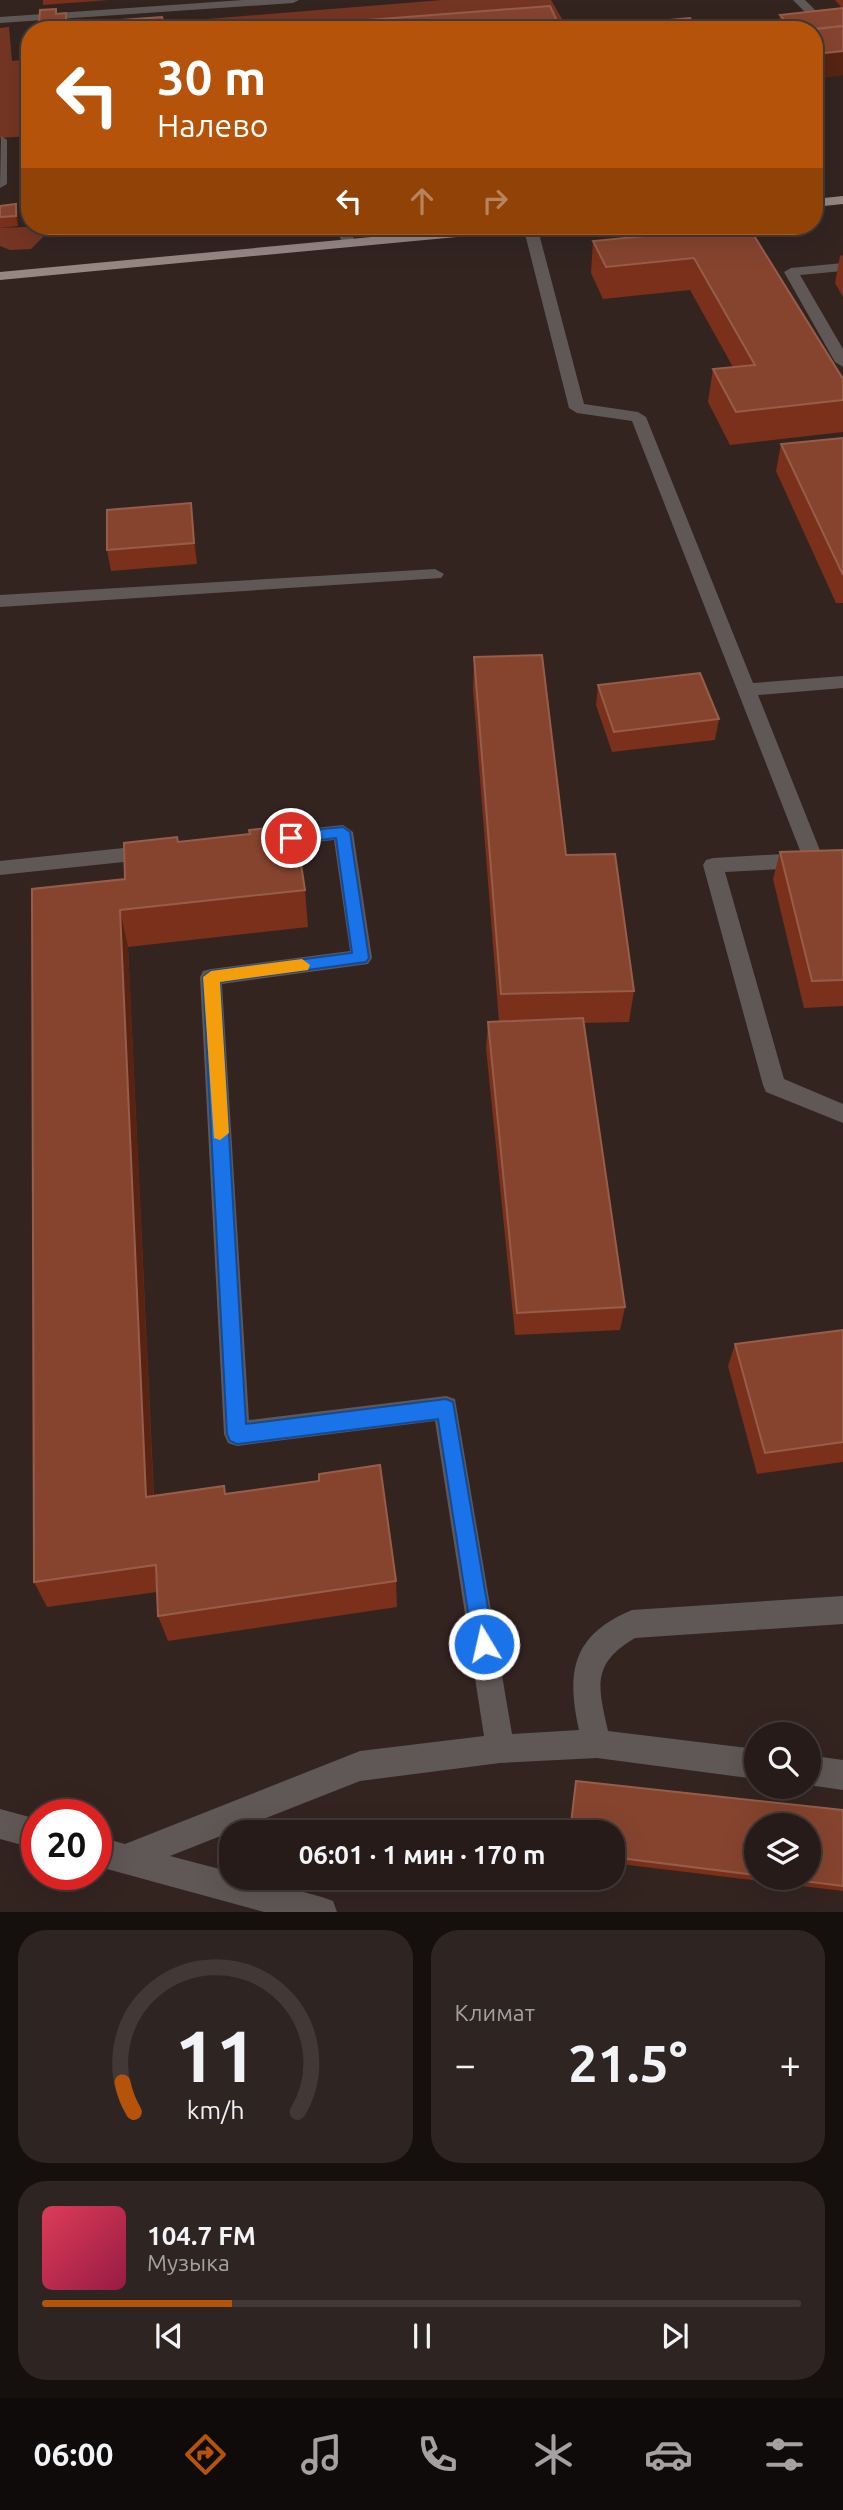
<!DOCTYPE html>
<html lang="ru">
<head>
<meta charset="utf-8">
<style>
  body { margin:0; font-family:Ubuntu,sans-serif; background:#2e2421; color:#f1f3f6; height:100vh; display:flex; flex-direction:column; font-size:26px; white-space:nowrap }
  * { box-sizing:border-box; margin:0 }
  p { font-size:23px; color:#a4a1a2 }
  .icon { flex:none; width:38px; height:38px; fill:none; stroke:currentColor; stroke-width:2; stroke-linecap:round; stroke-linejoin:round }
  .map { position:relative; height:1912px; overflow:hidden }
  .sheet { display:flex; flex-direction:column; gap:18px; padding:18px; background:#150f0d; flex:1 }
  .sheet>* { flex:none }
  .top-card { position:absolute; left:21px; top:21px; width:802px; height:214px; border-radius:28px; box-shadow:0 7px 28px #0002,0 0 0 2px #423937; background:#b45309; color:#fff; overflow:hidden }
  .buttons { position:absolute; left:744px; top:1722px; display:grid; gap:14px }
  .buttons a { display:grid; place-items:center; width:77px; height:77px; border-radius:50%; background:#261b18; box-shadow:0 7px 28px #0002,0 0 0 2px #423937; font-size:35px }
  .speed { position:absolute; left:21px; top:1799px; display:flex; gap:14px; font-size:35px; font-weight:700; text-align:center }
  .speed>* { display:grid; place-content:center; width:91px; height:91px; border-radius:50%; background:#261b18; box-shadow:0 7px 28px #0002,0 0 0 2px #423937; line-height:1 }
  .speed .limit { border:10px solid #d22; background:#fff; color:#111 }
  .pin { position:absolute; display:grid; place-items:center; width:60px; height:60px; color:#fff; margin:-30px; border:4px solid #fff; border-radius:50%; box-shadow:0 2px 7px #0007 }
  .me { position:absolute; width:77px; margin:-38px; rotate:351deg; stroke-linejoin:round; filter:drop-shadow(0 0 5px #0008) }
  .turn { display:flex; align-items:center; gap:24px; height:147px; padding:0 21px; font-size:32px }
  .turn .icon { width:91px; height:91px; stroke-width:2.5 }
  .turn b { display:block; font-size:49px; line-height:60px }
  .lanes { display:flex; align-items:center; height:66px; padding:0 21px; background:#0003; justify-content:center; gap:35px; direction:ltr }
  .lanes .off { opacity:.35 }
  .big { font-size:52px; font-weight:700; line-height:1.1 }
  .sheet .card { flex:1; display:flex; flex-direction:column; justify-content:center; gap:10px; min-width:0; padding:0 24px; border-radius:28px; background:#2e2421 }
  .sheet .dial { align-items:center; gap:0 }
  .dial svg { height:182px; overflow:visible; fill:none; stroke:#423937; stroke-width:7; stroke-linecap:round; text-anchor:middle }
  .dial text { fill:#f1f3f6; stroke:none }
  .song { display:flex; align-items:center; gap:21px }
  .cover { width:84px; height:84px; border-radius:10px; background:linear-gradient(135deg,hsl(350 70% 55%),hsl(340 70% 35%)) }
  .played { height:7px; border-radius:4px; background:linear-gradient(90deg,#b45309 25%,#423937 25%) }
  .keys { display:flex; justify-content:space-around; direction:ltr }
  .heat { display:flex; justify-content:space-between; align-items:center; font-size:38px; direction:ltr }
  .sheet .tiles { flex:1; display:grid; gap:18px; grid-template-columns:1fr 1fr }
  .card:last-child { grid-column:span 2 }
  .trip { position:absolute; left:219px; top:1820px; width:406px; height:70px; border-radius:28px; background:#261b18; box-shadow:0 7px 28px #0002,0 0 0 2px #423937; font-weight:700; line-height:70px; text-align:center }
  .tab-bar { display:flex; height:112px; justify-content:space-around; align-items:center; background:#0f0b0a; color:#a4a1a2 }
  .tab-bar .icon { width:49px; height:49px }
  .tab-bar .selected { color:#b45309 }
  .tab-bar b { font-size:32px; color:#f1f3f6 }
  .map>svg:first-child { display:block }
  .green { fill:#753523 }
  .lines { fill:none; stroke-linecap:round; stroke-linejoin:round }
  .minor { fill:#605856; fill-rule:evenodd }
  .major { fill:#978782; fill-rule:evenodd }
  .wall { fill:#7a301a; fill-rule:evenodd }
  .shaded-wall { fill:#582313 }
  .building { fill:#86442f; stroke:#965d4b; stroke-width:2 }
  .route { fill:#1a73e8; stroke:#114b97; stroke-width:2 }
  .slow { fill:#f59e0b }
</style>
</head>
<body>
<div class="map">
<svg width="843" height="1912" viewBox="0 0 843 1912">
  <rect width="100%" height="100%" fill="#332420"/>
  <g class="green">
    <polygon points="442,0 551,0 568,29 171,30 170,22"/>
    <polygon points="9,27 12,61 30,59 30,136 0,138 0,28"/>
    <polygon points="46,226 47,233 31,249 10,250 0,246 0,228"/>
  </g>
  <g class="lines">
    <g class="minor">
      <polygon points="243,0 299,0 293,3 0,23 0,17"/>
      <polygon points="793,0 805,0 823,18 823,22 815,22"/>
      <polygon points="1,136 7,140 7,184 0,188"/>
      <polygon points="336,226 350,226 355,243 353,246 343,246"/>
      <polygon points="523,226 537,226 584,404 638,412 646,417 753,683 843,676 843,688 758,695 821,853 843,852 843,866 725,872 784,1079 843,1104 843,1123 766,1092 763,1085 703,865 706,860 713,858 801,853 632,421 577,413 569,408"/>
      <polygon points="843,263 843,271 800,275 843,349 843,367 835,362 784,272 791,268"/>
      <polygon points="435,569 444,574 441,578 0,607 0,595"/>
      <path d="M343 825 353 832 372 958 368 964 222 984 249 1420 446 1396 455 1399 512 1734 579 1730C566 1672 572 1635 632 1610L843 1596V1624L635 1638C591 1664 598 1686 608 1731L756 1749V1779L597 1758 500 1763 360 1781 170 1856 231 1872V1878H251L322 1897 333 1901 337 1912H264L96 1866V1836L125 1844 360 1751 484 1736 435 1421 237 1446 228 1443 224 1434 200 977 203 971 211 969 350 951 334 840 268 847 258 840 268 833Z"/>
      <polygon points="152,845 159,847 162,852 159,857 152,859 0,875 0,861"/>
      <polygon points="808,1755 843,1760 843,1790 808,1785"/>
      <polygon points="0,1809 37,1819 37,1849 0,1839"/>
    </g>
    <g class="major">
      <polygon points="843,196 843,204 814,207 814,199"/>
      <polygon points="489,226 537,226 530,230 0,280 0,272"/>
    </g>
  </g>
  <g class="wall">
    <polygon points="43,0 109,0 43,5"/>
    <polygon points="835,0 843,0 843,75 814,79 814,30 778,30 780,15 842,8"/>
    <polygon points="557,21 556,30 238,30"/>
    <polygon points="647,22 698,30 646,30"/>
    <polygon points="16,204 18,215 18,226 0,228 0,206"/>
    <polygon points="748,226 843,379 843,432 730,445 708,402 713,369 733,367 690,290 603,299 591,273 593,241"/>
    <polygon points="843,255 843,297 835,283 840,256"/>
    <polygon points="843,438 843,603 836,603 776,471 781,444"/>
    <polygon points="191,503 197,564 111,571 107,550"/>
    <polygon points="474,657 566,855 634,991 629,1022 584,1023 625,1307 620,1330 515,1335 486,1048 488,1022 499,1022 473,690"/>
    <polygon points="598,685 719,719 715,740 612,752 596,705"/>
    <polygon points="178,842 305,890 308,927 128,947 154,1496 224,1486 226,1494 396,1581 397,1607 168,1641 158,1616 157,1592 47,1607 34,1582 32,889 125,879"/>
    <polygon points="843,850 843,1006 804,1008 773,879 780,852"/>
    <polygon points="843,1330 843,1462 757,1474 728,1366 735,1344"/>
    <path d="M576 1781 843 1810V1891L612 1863V1832H569ZM756 1825 808 1878H756Z"/>
  </g>
  <g class="shaded-wall">
    <polygon points="843,51 843,75 814,79 814,64 816,54"/>
    <polygon points="16,204 18,215 18,226 16,216"/>
    <polygon points="150,226 167,226 151,231"/>
    <polygon points="191,503 194,524 197,564 194,543"/>
    <polygon points="120,910 128,947 155,1525 146,1497"/>
  </g>
  <g class="building">
    <polygon points="550,6 557,21 442,30 238,30"/>
    <polygon points="843,8 843,26 803,30 793,30 780,15"/>
    <polygon points="56,9 56,14 66,13 66,24 39,25 40,10"/>
    <polygon points="162,17 165,28 147,30 39,30 38,26"/>
    <polygon points="690,18 698,30 652,30 647,22"/>
    <polygon points="843,26 843,51 816,54 814,52 814,30 809,30"/>
    <polygon points="16,204 16,216 0,217 0,206"/>
    <polygon points="748,226 843,379 843,400 736,412 713,369 755,365 694,258 606,267 593,241"/>
    <polygon points="843,438 843,575 781,444"/>
    <polygon points="191,503 194,543 107,550 107,510"/>
    <polygon points="542,655 566,855 615,854 634,991 501,994 474,657"/>
    <polygon points="700,673 719,719 614,732 598,685"/>
    <polygon points="295,825 305,890 120,910 146,1497 224,1486 225,1494 319,1481 319,1474 380,1465 396,1581 158,1616 156,1565 34,1582 32,889 125,879 124,843 177,837 178,842 250,834 249,830"/>
    <polygon points="843,850 843,980 812,981 780,852"/>
    <polygon points="583,1018 625,1307 517,1313 488,1022"/>
    <polygon points="843,1330 843,1442 765,1453 735,1344"/>
    <polygon points="576,1781 843,1810 843,1886 779,1878 808,1878 808,1825 756,1825 756,1875 612,1857 612,1832 570,1832"/>
  </g>
  <polygon class="route" points="343,827 350,832 369,958 366,962 220,982 246,1424 446,1399 453,1402 494,1644 491,1652 484,1655 476,1652 473,1644 438,1419 237,1444 230,1441 227,1434 203,977 211,971 352,953 336,838 291,843 283,838 291,832"/>
  <polygon class="slow" points="302,959 310,965 308,970 220,982 229,1133 220,1140 214,1138 203,977 211,971"/>
</svg>
<div class="buttons">
<a><svg class="icon" aria-label="search" viewBox="0 0 24 24"><circle cx="10" cy="10" r="6"/><path d="M15 15l6 6"/></svg></a>
<a><svg class="icon" aria-label="layers" viewBox="0 0 24 24"><path d="M12 4l9 5-9 5-9-5zM3 14l9 5 9-5"/></svg></a>
</div>
<div class="speed"><div class="limit">20</div></div>
<div class="pin" style="left:291px;top:838px;background:#d93025"><svg class="icon" aria-label="arrive" viewBox="0 0 24 24"><path d="M6 21V4h12l-3 4 3 4H6"/></svg></div>
<svg class="me" style="left:484px;top:1644px" viewBox="-20 -20 40 40"><circle r="17" fill="#1a73e8" stroke="#fff" stroke-width="3"/><path d="M0-11L8 9 0 5-8 9z" fill="#fff"/></svg>
<div class="trip">06:01 · 1 мин · 170 m</div>
<div class="top-card">
<div class="turn"><svg class="icon" aria-label="left" viewBox="0 0 24 24"><path d="M17 20v-9H6M10 6l-5 5 5 5"/></svg><div><b>30 m</b>Налево</div></div>
<div class="lanes"><svg class="icon" aria-label="left" viewBox="0 0 24 24"><path d="M17 20v-9H6M10 6l-5 5 5 5"/></svg><svg class="icon off" aria-label="ahead" viewBox="0 0 24 24"><path d="M12 20V5M6 11l6-6 6 6"/></svg><svg class="icon off" aria-label="right" viewBox="0 0 24 24"><path d="M7 20v-9h11M14 6l5 5-5 5"/></svg></div>
</div>
</div>
<section class="sheet">
<div class="tiles">
<div class="card dial"><svg viewBox="0 0 100 80">
<path d="M14 69A42 42 0 1 1 86 69"/>
<path d="M14 69A42 42 0 0 1 9 56" stroke="#b45309"/>
<text x="50" y="56" font-size="32" font-weight="700">11</text>
<text x="50" y="72" font-size="11">km/h</text>
</svg></div>
<div class="card"><p>Климат</p>
<div class="heat"><a>−</a><b class="big">21.5°</b><a>+</a></div>
</div>
<div class="card">
<div class="song"><i class="cover"></i><div><b>104.7 FM</b><p>Музыка</p></div></div>
<div class="played"></div>
<div class="keys"><svg class="icon" aria-label="previous" viewBox="0 0 24 24"><path d="M18 5L8 12l10 7zM5 5v14"/></svg><svg class="icon" aria-label="pause" viewBox="0 0 24 24"><path d="M8 5v14M16 5v14"/></svg><svg class="icon" aria-label="next" viewBox="0 0 24 24"><path d="M6 5l10 7-10 7zM19 5v14"/></svg></div>
</div>
</div>
</section>
<nav class="tab-bar">
<b>06:00</b>
<svg class="icon selected" aria-label="directions" viewBox="0 0 24 24"><path d="M12 3l9 9-9 9-9-9zM9 14v-3h6M13 9l2 2-2 2"/></svg>
<svg class="icon" aria-label="music" viewBox="0 0 24 24"><path d="M9 18V5l10-2v13"/><circle cx="6" cy="18" r="3"/><circle cx="16" cy="16" r="3"/></svg>
<svg class="icon" aria-label="phone" viewBox="0 0 24 24"><path d="M5 4h4l2 5-3 2q2 4 5 5l2-3 5 2v4C11 20 4 13 5 4z"/></svg>
<svg class="icon" aria-label="climate" viewBox="0 0 24 24"><path d="M12 3v18M4 7l16 10M4 17L20 7"/></svg>
<svg class="icon" aria-label="car" viewBox="0 0 24 24"><path d="M5 17H2v-5l4-1 3-4h7l3 4 3 1v5h-3M9 17h6M6 11h13"/><circle cx="7" cy="17" r="2"/><circle cx="17" cy="17" r="2"/></svg>
<svg class="icon" aria-label="filters" viewBox="0 0 24 24"><path d="M4 7h16M4 17h16"/><circle cx="9" cy="7" r="2"/><circle cx="15" cy="17" r="2"/></svg>
</nav>
</body>
</html>
